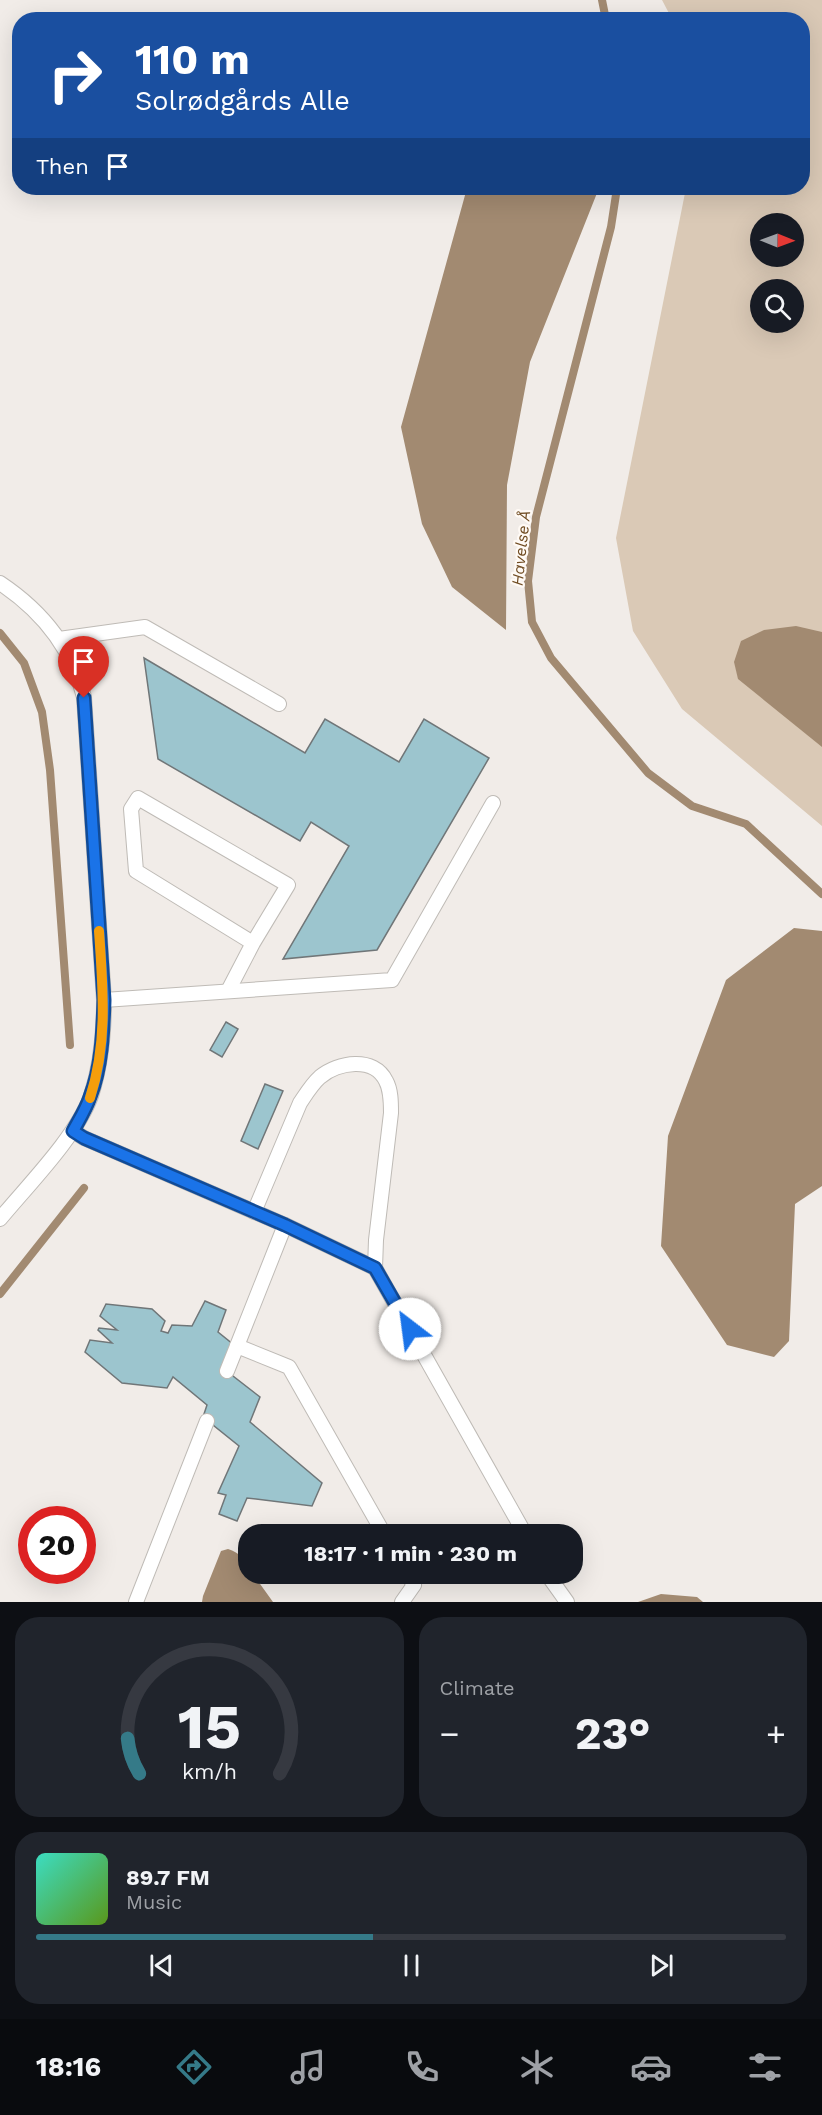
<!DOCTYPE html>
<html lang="en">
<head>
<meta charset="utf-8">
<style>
  body { margin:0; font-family:"Work Sans",sans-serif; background:#20242c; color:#f1f3f6; height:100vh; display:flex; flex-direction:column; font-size:22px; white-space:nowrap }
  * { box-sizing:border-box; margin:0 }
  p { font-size:20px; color:#9ea1a6 }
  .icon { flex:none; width:33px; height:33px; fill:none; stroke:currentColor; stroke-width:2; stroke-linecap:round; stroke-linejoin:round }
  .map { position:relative; height:1602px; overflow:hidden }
  .drawer { display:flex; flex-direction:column; gap:15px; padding:15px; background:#0d0f14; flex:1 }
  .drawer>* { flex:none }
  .hud { position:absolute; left:12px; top:12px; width:798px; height:183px; border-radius:24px; box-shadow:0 6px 24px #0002; background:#1a4fa0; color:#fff; overflow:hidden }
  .needle { width:39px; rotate:91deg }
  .controls { position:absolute; left:750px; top:213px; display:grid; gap:12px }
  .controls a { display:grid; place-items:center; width:54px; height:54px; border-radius:50%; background:#171b24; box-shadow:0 6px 24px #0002; font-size:30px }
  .speed { position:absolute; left:18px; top:1506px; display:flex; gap:12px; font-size:30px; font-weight:700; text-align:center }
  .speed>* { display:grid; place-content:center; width:78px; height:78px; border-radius:50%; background:#171b24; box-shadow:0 6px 24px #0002; line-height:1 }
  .speed .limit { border:9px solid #d22; background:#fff; color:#111 }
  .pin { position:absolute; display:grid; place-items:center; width:51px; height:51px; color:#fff; margin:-62px -26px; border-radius:50% 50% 50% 0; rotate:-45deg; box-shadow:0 0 6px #0007 }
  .pin .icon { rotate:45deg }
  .me { position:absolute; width:66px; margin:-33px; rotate:330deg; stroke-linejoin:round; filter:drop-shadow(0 0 4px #0008) }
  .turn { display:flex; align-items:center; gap:21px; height:126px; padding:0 24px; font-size:27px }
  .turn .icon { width:78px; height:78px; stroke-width:2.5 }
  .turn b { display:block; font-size:42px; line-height:51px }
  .then { display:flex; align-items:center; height:57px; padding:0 24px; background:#0003; gap:12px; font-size:22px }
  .big { font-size:45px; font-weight:700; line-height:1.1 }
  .drawer .widget { flex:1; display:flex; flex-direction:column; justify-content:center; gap:9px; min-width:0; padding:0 21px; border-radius:24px; background:#20242c }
  .drawer .dial { align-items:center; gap:0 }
  .dial svg { height:156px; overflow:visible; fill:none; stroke:#363941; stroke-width:7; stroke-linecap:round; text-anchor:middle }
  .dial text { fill:#f1f3f6; stroke:none }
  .song { display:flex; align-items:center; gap:18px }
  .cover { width:72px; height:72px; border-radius:9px; background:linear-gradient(135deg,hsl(170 70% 55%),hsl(90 70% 35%)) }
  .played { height:6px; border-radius:3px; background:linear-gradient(90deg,#357a88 45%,#363941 45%) }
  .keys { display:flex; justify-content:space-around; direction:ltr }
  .heat { display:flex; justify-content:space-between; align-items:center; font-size:33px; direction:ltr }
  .drawer .tiles { flex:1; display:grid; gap:15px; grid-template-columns:1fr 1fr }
  .widget:last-child { grid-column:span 2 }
  .trip { position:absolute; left:238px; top:1524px; width:345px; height:60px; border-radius:24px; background:#171b24; box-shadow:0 6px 24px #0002; font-weight:700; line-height:60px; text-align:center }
  .tab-bar { display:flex; height:96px; justify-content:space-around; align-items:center; background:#090b0e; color:#9ea1a6 }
  .tab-bar .icon { width:42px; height:42px }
  .tab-bar .selected { color:#357a88 }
  .tab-bar b { font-size:27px; color:#f1f3f6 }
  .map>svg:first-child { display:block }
  .green { fill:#dac9b6; fill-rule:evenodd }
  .water { fill:#a28a71 }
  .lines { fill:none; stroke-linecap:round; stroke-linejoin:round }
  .stream { stroke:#a28a71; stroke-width:8 }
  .building { fill:#9cc5ce; stroke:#707678; stroke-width:1.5 }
  .service-casing { stroke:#bfbbb6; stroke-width:16 }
  .service { stroke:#fff; stroke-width:14 }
  .route-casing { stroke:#114b97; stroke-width:15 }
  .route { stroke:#1a73e8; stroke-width:10 }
  .slow { stroke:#f59e0b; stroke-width:10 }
  .labels { text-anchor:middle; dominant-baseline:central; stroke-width:4.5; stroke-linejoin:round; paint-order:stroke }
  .water-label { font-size:16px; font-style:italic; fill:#704c22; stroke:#fffaf5 }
</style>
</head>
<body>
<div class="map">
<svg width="822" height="1602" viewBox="0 0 822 1602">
  <rect width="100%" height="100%" fill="#f1ece8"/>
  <path class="green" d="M662 0H822V826L682 709 633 631 616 538 686 188H802V20L672 19ZM760 224H794V256H760ZM760 290H794V322H760Z"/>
  <g class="water">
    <polygon points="467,188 599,188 530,362 507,485 506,630 452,587 422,524 401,427"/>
    <polygon points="796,626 822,632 822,747 738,679 734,662 741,641 764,630"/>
    <polygon points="794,928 822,931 822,1186 795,1204 789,1341 774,1357 727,1345 661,1246 668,1136 726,980"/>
    <path d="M228 1549C239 1552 249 1562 249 1574H253L273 1602H202L203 1596 221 1551Z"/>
    <polygon points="661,1594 697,1597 703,1602 638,1602"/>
  </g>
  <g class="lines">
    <g class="stream">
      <polyline points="602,0 606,20"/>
      <polyline points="617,188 611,227 536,517 528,581 532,622 551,658 648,773 692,806 746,824 822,894"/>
      <polyline points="0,633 24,663 42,712 50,770 70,1045"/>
      <polyline points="0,1294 84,1188"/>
    </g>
  </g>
  <g class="building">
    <polygon points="144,658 305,753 325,719 399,762 424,719 489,758 377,950 283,959 349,846 311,822 300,841 158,759"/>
    <polygon points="226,1022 238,1029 222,1057 210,1050"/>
    <polygon points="265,1084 283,1091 258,1149 241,1141"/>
    <polygon points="205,1301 226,1310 218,1332 234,1345 224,1369 260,1397 250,1422 322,1483 312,1506 247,1498 237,1521 219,1514 226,1495 218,1493 239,1446 203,1417 207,1405 173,1377 167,1388 122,1383 85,1352 90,1340 112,1343 98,1330 99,1328 117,1330 100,1316 106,1304 152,1309 165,1321 161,1331 168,1333 172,1325 192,1326"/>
  </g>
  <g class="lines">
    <defs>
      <g id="service">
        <path d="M0 583C42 611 72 648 84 697L104 1000C104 1032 101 1065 91 1096 76 1137 28 1185 0 1219"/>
        <polyline points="59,639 145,627 279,704"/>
        <polyline points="228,991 253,943 288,885 138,798 131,809 136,871 253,943"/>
        <polyline points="104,1000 392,980 493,803"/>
        <polyline points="73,1131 84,1138 285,1225 237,1346"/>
        <path d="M254 1212 300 1103C306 1094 312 1084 320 1077 338 1062 374 1056 386 1081 391 1090 391 1102 391 1113L376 1240 375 1268 285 1225"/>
        <polyline points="375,1268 525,1534"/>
        <polyline points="227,1371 237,1346 289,1367 384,1534"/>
        <polyline points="547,1574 567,1602"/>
        <polyline points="136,1602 207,1421"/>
        <polyline points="402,1602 414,1585 407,1574"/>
      </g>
    </defs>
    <use href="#service" class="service-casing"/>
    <use href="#service" class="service"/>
  </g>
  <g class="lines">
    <defs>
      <path id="route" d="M84 698 104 1000C103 1032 102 1066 90 1097 86 1109 79 1120 73 1131L84 1138 285 1225 375 1268 410 1329"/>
    </defs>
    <use href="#route" class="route-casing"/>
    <use href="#route" class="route"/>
    <path class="slow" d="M90 1098C108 1042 103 989 99 931"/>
  </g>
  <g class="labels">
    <g class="water-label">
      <text transform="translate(521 548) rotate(-84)">Havelse Å</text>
    </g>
  </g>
</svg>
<div class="controls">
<a><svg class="needle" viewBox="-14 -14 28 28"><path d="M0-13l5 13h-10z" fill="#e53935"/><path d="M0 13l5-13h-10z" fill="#9ea1a6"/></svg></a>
<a><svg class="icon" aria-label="search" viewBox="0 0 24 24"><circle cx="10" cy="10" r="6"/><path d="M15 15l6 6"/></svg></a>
</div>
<div class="speed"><div class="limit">20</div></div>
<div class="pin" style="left:84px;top:698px;background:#d93025"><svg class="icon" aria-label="arrive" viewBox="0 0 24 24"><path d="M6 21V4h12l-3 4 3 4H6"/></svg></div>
<svg class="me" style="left:410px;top:1329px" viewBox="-20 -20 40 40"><circle r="19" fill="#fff"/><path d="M0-13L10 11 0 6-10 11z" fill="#1a73e8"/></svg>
<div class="trip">18:17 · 1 min · 230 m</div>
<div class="hud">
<div class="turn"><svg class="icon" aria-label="right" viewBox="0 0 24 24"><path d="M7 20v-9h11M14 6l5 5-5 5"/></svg><div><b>110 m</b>Solrødgårds Alle</div></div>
<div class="then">Then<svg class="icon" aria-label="arrive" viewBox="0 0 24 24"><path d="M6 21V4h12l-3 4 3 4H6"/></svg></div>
</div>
</div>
<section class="drawer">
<div class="tiles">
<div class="widget dial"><svg viewBox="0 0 100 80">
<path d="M14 69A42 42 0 1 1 86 69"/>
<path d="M14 69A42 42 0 0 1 8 51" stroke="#357a88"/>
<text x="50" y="56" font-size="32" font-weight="700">15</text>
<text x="50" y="72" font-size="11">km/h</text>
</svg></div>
<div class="widget"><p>Climate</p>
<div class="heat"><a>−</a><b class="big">23°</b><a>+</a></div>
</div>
<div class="widget">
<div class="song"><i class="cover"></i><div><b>89.7 FM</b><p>Music</p></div></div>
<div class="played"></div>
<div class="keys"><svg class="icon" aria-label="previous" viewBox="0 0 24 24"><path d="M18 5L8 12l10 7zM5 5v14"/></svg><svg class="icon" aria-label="pause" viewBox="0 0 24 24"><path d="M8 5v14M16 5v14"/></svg><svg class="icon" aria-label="next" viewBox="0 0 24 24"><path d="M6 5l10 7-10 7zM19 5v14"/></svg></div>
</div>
</div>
</section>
<nav class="tab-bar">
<b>18:16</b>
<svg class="icon selected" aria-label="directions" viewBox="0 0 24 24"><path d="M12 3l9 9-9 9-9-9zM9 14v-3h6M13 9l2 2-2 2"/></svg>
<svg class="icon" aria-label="music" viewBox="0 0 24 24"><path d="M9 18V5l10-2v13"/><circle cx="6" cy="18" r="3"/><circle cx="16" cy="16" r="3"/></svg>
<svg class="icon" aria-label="phone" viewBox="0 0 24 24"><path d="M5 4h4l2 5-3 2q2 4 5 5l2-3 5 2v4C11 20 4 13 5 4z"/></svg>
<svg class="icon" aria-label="climate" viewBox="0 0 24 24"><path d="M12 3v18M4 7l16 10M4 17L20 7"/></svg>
<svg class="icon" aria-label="car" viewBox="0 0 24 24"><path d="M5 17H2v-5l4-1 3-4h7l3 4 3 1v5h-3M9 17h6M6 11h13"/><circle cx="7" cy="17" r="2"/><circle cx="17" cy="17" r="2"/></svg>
<svg class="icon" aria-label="filters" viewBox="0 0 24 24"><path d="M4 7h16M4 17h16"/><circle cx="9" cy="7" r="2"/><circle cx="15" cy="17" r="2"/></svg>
</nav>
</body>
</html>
